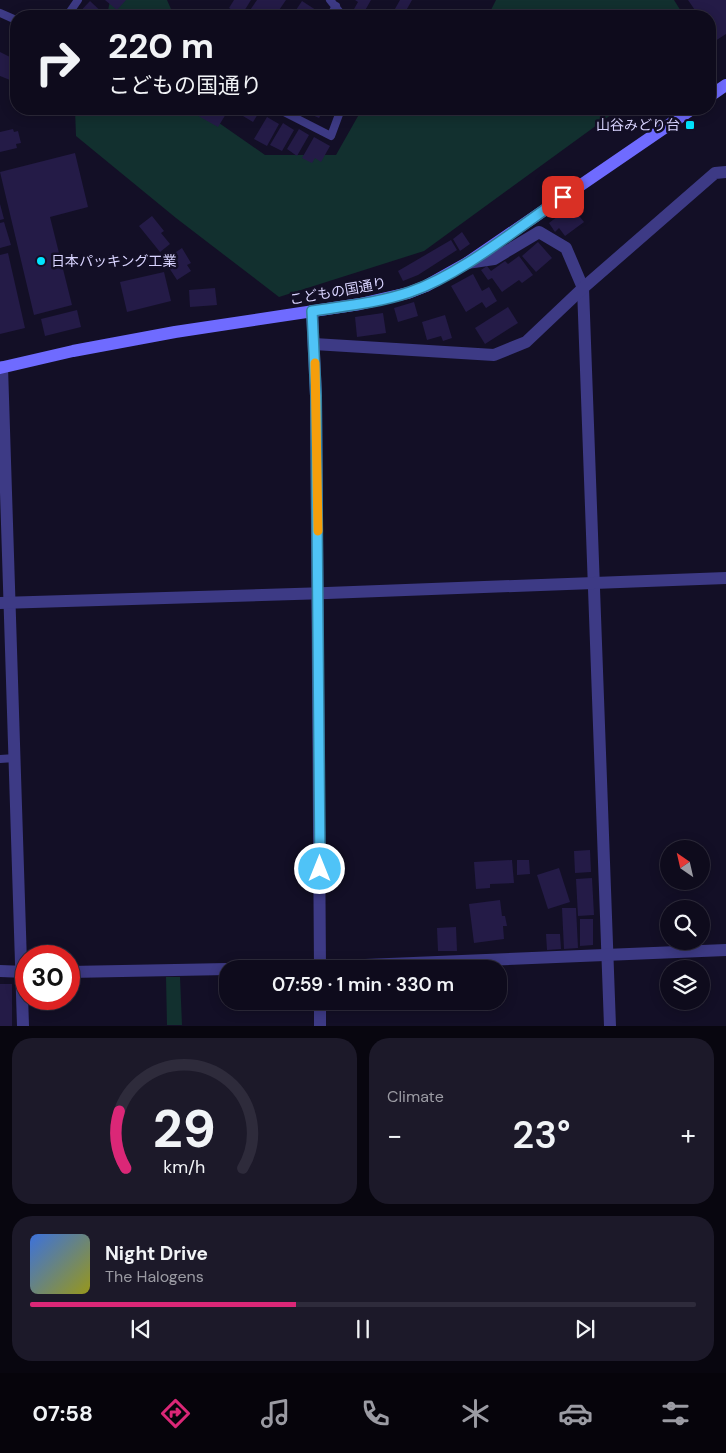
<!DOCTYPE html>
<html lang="en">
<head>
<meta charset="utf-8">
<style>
  body { margin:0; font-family:"DM Sans","Noto Sans JP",sans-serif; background:#1c1929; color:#f1f3f6; height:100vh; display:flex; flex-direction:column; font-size:19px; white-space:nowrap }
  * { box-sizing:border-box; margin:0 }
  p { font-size:16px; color:#9b9ba3 }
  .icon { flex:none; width:28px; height:28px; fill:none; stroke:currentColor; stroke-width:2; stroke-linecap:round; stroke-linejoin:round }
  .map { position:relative; height:1026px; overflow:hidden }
  .sheet { display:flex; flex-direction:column; gap:12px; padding:12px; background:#08060f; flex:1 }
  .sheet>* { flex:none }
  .top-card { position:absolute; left:10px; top:10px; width:706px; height:105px; border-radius:20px; box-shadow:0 2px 12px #0003,0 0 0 1px #2e2b3b; background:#0e0b1c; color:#f1f3f6; overflow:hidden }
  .needle { width:32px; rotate:326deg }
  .controls { position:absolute; left:660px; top:840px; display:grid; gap:10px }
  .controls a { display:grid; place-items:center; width:50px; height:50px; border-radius:50%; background:#0e0b1c; box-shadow:0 2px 12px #0003,0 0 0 1px #2e2b3b; font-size:25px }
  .speed { position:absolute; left:15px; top:945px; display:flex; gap:10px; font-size:25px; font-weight:700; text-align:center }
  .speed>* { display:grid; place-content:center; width:65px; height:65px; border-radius:50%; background:#0e0b1c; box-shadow:0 2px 12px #0003,0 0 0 1px #2e2b3b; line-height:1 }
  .speed .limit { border:8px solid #d22; background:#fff; color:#111 }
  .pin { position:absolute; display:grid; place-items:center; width:42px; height:42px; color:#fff; margin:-21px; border-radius:10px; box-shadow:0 2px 8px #0006 }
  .me { position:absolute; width:55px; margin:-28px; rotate:0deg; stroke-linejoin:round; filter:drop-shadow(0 0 4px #0008) }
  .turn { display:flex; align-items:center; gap:18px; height:105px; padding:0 15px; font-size:22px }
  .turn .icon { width:65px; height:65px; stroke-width:2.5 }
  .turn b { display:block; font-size:35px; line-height:42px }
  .big { font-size:38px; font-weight:600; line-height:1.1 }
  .sheet .tile { flex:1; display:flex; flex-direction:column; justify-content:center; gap:8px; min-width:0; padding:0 18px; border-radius:20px; background:#1c1929 }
  .sheet .dial { align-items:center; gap:0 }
  .dial svg { height:130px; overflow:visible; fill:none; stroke:#2e2b3b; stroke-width:7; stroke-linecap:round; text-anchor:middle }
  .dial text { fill:#f1f3f6; stroke:none }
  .song { display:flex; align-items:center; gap:15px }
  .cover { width:60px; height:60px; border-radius:8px; background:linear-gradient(135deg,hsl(220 70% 55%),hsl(60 70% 35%)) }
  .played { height:5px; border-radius:2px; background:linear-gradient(90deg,#db2777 40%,#2e2b3b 40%) }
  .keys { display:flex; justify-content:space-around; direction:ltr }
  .heat { display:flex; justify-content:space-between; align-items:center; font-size:28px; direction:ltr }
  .sheet .tiles { flex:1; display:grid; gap:12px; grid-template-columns:1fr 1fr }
  .tile:last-child { grid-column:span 2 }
  .trip { position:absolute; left:219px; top:960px; width:288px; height:50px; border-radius:20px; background:#0e0b1c; box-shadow:0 2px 12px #0003,0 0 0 1px #2e2b3b; font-weight:600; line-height:50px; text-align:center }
  .menu { display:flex; height:80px; justify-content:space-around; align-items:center; background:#06040b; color:#9b9ba3 }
  .menu .icon { width:35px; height:35px }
  .menu .active { color:#db2777 }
  .menu b { font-size:22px; color:#f1f3f6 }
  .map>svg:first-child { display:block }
  .green { fill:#12302f }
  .building { fill:#241b47 }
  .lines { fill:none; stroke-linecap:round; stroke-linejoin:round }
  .service { stroke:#3d3a85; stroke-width:8 }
  .minor { stroke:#3d3a85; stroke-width:12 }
  .secondary { stroke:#6f6bff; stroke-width:12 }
  .route-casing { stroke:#337fa1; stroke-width:12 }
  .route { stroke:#4fc3f7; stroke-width:9 }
  .slow { stroke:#f59e0b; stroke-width:9 }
  .poi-dot { fill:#00e5ff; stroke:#130f26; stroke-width:2 }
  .labels { text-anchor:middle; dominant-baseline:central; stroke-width:5; stroke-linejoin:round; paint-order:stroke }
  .poi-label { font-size:14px; fill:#d9d4ff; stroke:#130f26; text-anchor:end }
  .street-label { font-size:14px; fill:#d9d4ff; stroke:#130f26 }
</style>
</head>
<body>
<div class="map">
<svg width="726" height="1026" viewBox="0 0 726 1026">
  <rect width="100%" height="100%" fill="#130f26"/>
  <g class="green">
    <polygon points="110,0 167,0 174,16 107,16"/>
    <polygon points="496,0 674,0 684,16 488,16"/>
    <polygon points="75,109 199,109 265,155 336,155 362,109 619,109 424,251 279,297 176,218 76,136"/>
    <polygon points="166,977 180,977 182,1025 167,1025"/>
  </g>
  <g class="building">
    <polygon points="105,0 126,0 117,10"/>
    <polygon points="234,0 251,0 241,16 229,8"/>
    <polygon points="257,0 286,0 275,16 246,16"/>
    <polygon points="355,0 371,0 363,14 354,9 358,2"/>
    <polygon points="400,0 412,0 403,16 391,16"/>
    <polygon points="688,0 726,0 726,34 715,41 710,34 710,16 699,16"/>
    <polygon points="90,1 106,16 76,16"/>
    <polygon points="302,1 319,12 316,16 292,16"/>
    <polygon points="0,52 16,60 16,66 10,80 0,76"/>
    <polygon points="186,109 229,109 218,127"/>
    <polygon points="234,109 261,109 253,122 233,110"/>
    <polygon points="299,109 320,109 323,111 319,118"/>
    <polygon points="267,117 279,124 267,146 254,139"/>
    <polygon points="283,123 294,130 282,151 270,145"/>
    <polygon points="13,129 14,132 18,131 21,143 16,144 17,148 0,152 0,132"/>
    <polygon points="299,129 309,135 297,156 287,149"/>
    <polygon points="314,137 330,146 321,162 315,158 312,163 302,158"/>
    <polygon points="75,153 88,207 50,217 72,305 34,315 0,172"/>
    <polygon points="0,204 4,219 0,220"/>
    <polygon points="571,206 584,222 565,236 559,228 555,232 549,223"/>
    <polygon points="152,216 164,231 161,233 170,244 160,252 139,226"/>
    <polygon points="4,222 11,245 0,248 0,223"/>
    <polygon points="462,232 470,244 460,251 453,239"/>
    <polygon points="451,240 457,250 418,275 403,281 398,271"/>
    <polygon points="538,242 552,258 536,272 522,256"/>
    <polygon points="182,248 191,263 187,265 191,271 177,280 164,260"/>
    <polygon points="8,253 25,328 0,334 0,255"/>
    <polygon points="519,256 533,275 522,283 519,280 502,292 492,278 488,280 481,270 487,266 491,271 505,261 508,264"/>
    <polygon points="164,272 171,301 127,312 120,282"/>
    <polygon points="473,274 482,291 489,287 497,301 486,308 482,302 466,312 451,286"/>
    <polygon points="215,288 217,305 190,307 189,290"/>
    <polygon points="414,302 418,316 398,322 394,308"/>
    <polygon points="508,307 518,323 485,344 475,328"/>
    <polygon points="77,310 81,327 45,336 41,319"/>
    <polygon points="383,313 386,333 357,337 355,317"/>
    <polygon points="445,315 452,338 443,341 441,336 427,340 422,322"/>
    <polygon points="590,850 591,872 575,873 574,851"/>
    <polygon points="512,860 514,883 490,884 490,888 476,889 474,862"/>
    <polygon points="517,860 529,860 530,874 517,875"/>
    <polygon points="559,868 570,902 548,909 537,875"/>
    <polygon points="592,878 594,915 578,916 576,879"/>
    <polygon points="500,900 502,916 505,916 507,926 503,926 504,939 474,943 469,904"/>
    <polygon points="562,908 576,908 578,948 564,949"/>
    <polygon points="580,919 593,919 593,945 580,946"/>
    <polygon points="456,927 457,951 438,951 437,928"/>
    <polygon points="546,934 560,934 561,949 547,950"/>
    <rect x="0" y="984" width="12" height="42"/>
  </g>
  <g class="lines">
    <g class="service">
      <polyline points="330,0 343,16"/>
      <polyline points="0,13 16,20"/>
      <polyline points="67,16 78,0"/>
      <polyline points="330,16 336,6"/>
      <polyline points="278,109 331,136 341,109"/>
      <polyline points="0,759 15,758"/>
    </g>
    <g class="minor">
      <polyline points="467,263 494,259 539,232 566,248 583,288 610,1026"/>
      <polyline points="312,311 316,396 320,969"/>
      <polyline points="314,344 494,355 526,342 583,288 715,173 726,172"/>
      <polyline points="2,367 23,1026"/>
      <polyline points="0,603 327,593 726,578"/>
      <polyline points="268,969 726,950"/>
      <polyline points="0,971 26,972"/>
      <polyline points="69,972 228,969"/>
      <polyline points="320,1001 320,1026"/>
    </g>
    <g class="secondary">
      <polyline points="710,96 726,85"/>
      <polyline points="0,368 73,351 175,332 360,304 408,293 426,286 467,263 692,109"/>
    </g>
  </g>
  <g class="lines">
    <defs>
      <path id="route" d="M320 869 316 396 312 311C344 306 378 303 410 292 462 274 517 228 563 197"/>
    </defs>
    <use href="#route" class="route-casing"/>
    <use href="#route" class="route"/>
    <polyline class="slow" points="315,363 318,531"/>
  </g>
  <g class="poi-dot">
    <rect x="685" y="120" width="10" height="10" rx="2.5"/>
    <circle cx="41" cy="261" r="5"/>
  </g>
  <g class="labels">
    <g class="poi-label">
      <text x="680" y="125">山谷みどり台</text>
      <text x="51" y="261" text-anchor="start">日本パッキング工業</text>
    </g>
    <g class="street-label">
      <text transform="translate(338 291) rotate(-10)">こどもの国通り</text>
    </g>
  </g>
</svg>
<div class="controls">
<a><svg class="needle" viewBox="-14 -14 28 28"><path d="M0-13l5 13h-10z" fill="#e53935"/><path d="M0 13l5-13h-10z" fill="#9b9ba3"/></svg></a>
<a><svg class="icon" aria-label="search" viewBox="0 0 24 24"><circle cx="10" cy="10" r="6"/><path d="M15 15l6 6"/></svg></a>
<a><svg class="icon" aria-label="layers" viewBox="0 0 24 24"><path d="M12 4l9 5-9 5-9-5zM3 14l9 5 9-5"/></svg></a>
</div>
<div class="speed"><div class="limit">30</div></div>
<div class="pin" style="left:563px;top:197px;background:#d93025"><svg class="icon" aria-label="arrive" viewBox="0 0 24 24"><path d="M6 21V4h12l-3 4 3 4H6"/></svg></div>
<svg class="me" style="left:320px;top:869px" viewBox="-20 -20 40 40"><circle r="17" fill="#4fc3f7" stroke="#fff" stroke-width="3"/><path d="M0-11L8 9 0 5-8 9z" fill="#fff"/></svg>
<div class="trip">07:59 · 1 min · 330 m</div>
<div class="top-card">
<div class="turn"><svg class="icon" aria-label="right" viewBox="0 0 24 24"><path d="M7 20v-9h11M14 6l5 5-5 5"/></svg><div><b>220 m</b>こどもの国通り</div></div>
</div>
</div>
<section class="sheet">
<div class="tiles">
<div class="tile dial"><svg viewBox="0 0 100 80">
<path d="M14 69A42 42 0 1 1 86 69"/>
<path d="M14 69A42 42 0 0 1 10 34" stroke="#db2777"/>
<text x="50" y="56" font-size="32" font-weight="700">29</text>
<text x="50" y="72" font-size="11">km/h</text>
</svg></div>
<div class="tile"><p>Climate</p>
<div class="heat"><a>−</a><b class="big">23°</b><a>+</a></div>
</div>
<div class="tile">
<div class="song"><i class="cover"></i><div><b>Night Drive</b><p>The Halogens</p></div></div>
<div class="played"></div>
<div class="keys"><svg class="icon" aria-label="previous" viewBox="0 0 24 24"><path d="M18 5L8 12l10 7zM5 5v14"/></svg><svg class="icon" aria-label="pause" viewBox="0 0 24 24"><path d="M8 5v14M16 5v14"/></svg><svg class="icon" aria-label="next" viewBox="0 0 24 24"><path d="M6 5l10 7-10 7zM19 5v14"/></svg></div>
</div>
</div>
</section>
<nav class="menu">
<b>07:58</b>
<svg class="icon active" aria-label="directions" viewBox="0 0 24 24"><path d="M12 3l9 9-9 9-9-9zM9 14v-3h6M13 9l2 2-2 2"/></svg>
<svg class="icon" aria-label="music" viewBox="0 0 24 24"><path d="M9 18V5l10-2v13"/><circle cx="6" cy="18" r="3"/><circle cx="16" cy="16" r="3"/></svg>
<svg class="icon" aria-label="phone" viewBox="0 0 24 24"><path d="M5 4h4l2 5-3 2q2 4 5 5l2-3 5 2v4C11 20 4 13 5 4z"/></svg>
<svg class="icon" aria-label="climate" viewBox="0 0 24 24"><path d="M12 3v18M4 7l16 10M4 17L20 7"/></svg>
<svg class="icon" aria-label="car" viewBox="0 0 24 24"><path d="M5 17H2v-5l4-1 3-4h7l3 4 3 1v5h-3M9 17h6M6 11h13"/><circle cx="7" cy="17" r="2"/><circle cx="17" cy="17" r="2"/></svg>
<svg class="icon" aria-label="filters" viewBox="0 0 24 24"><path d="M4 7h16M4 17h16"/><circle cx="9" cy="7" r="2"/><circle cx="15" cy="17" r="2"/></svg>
</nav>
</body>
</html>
